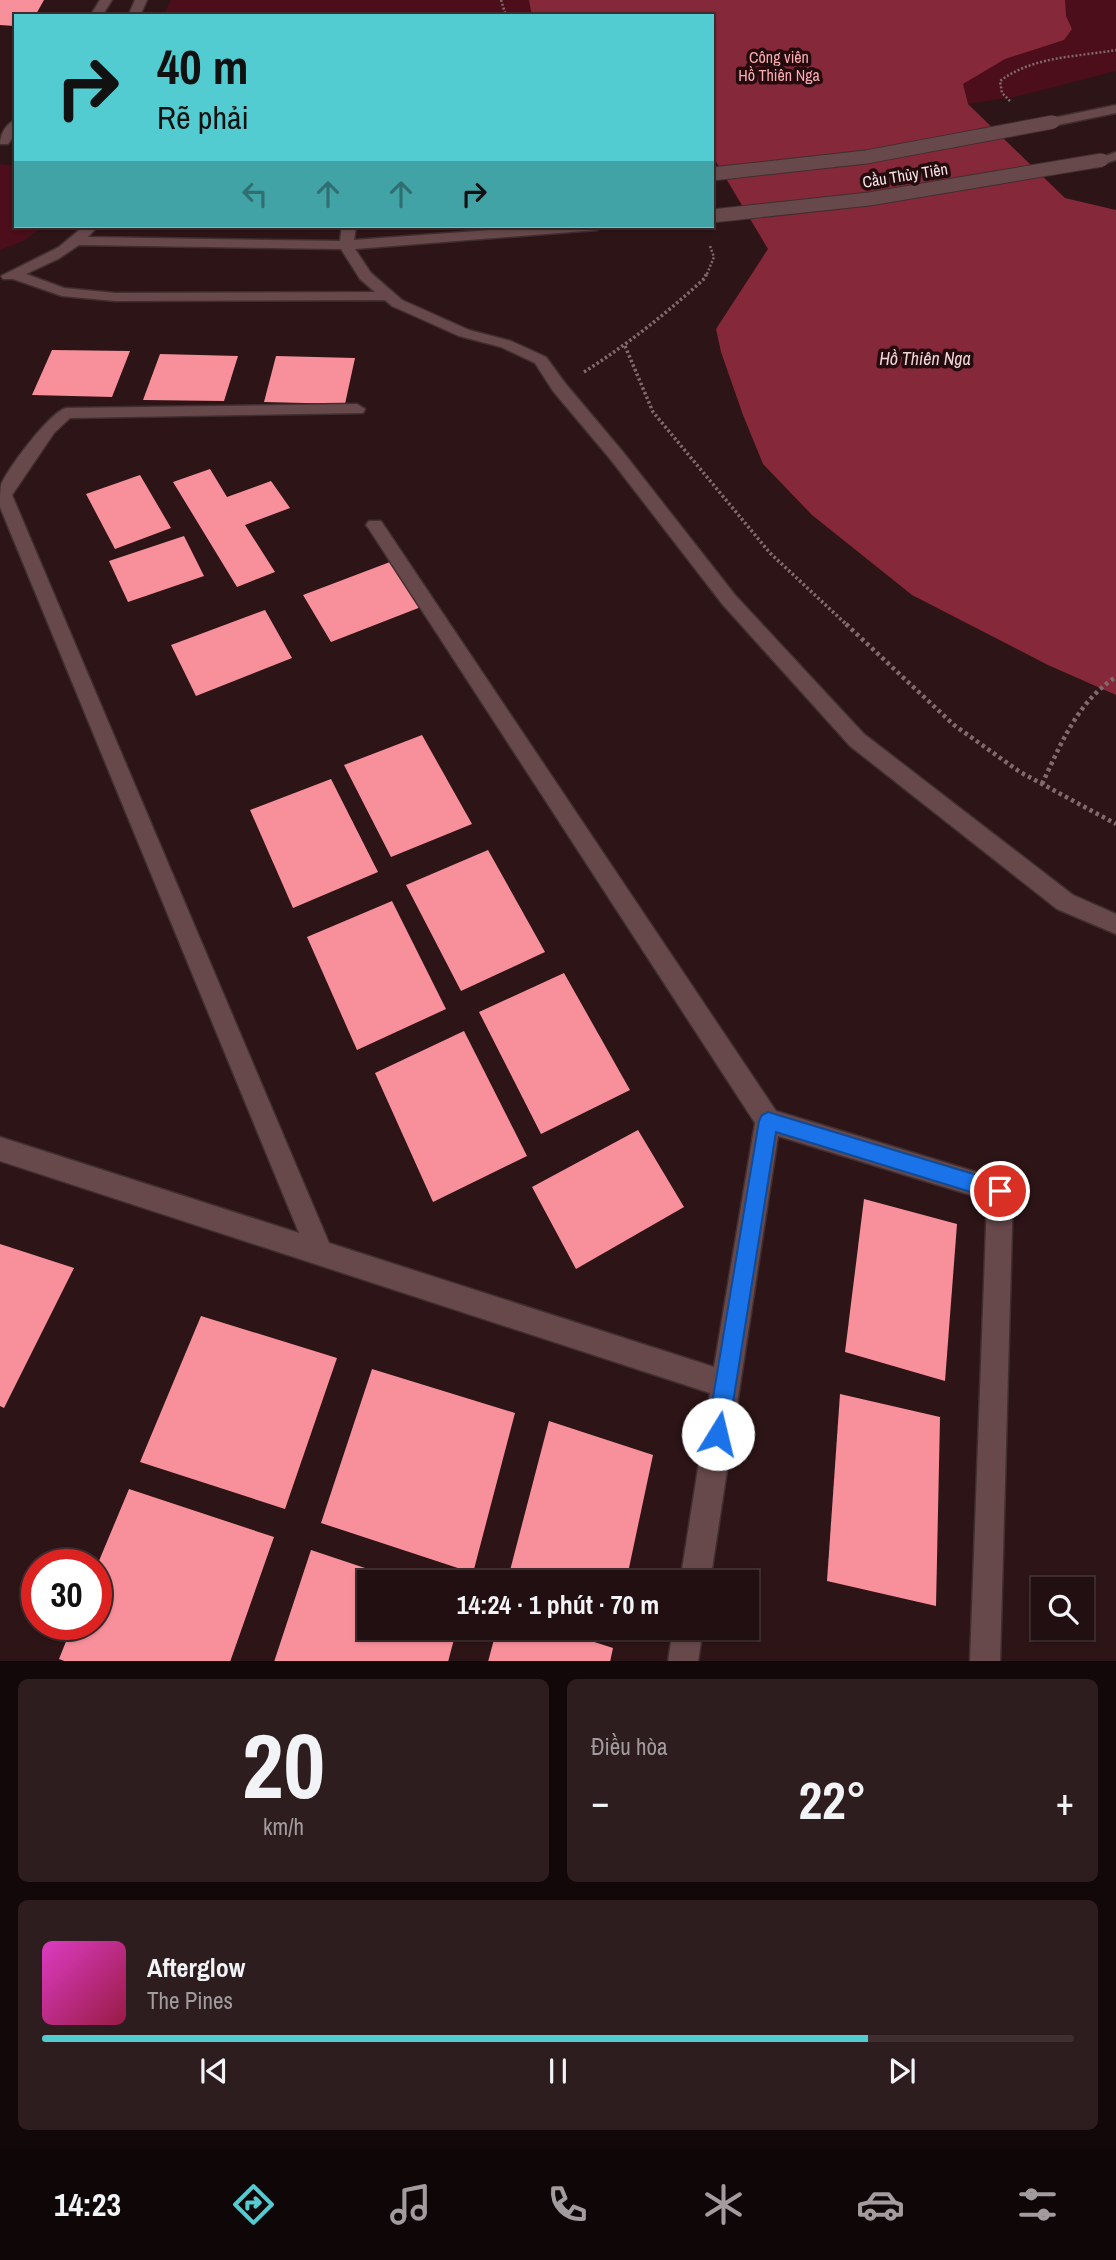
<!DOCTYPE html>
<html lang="vi">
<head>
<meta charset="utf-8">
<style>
  body { margin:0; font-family:"Archivo Narrow",sans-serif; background:#2e1d1f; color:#f1f3f6; height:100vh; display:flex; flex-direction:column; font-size:26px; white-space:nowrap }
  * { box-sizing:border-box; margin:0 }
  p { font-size:23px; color:#a29c9f }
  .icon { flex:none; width:38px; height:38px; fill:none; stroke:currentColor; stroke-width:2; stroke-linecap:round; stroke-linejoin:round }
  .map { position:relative; height:1661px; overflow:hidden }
  .side { display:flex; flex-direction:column; gap:18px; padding:18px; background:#130809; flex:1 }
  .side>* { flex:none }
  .guide { position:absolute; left:14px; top:14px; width:700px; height:214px; border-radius:0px; box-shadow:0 2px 5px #0004,0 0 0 2px #3f2f31; background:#52ccd0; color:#111; overflow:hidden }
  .controls { position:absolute; left:1031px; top:1577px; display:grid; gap:14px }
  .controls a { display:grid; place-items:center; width:63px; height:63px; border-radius:0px; background:#220f11; box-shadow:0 2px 5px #0004,0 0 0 2px #3f2f31; font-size:35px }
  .speed { position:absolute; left:21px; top:1549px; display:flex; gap:14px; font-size:35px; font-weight:700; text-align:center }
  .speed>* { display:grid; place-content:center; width:91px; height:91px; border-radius:50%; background:#220f11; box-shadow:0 2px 5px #0004,0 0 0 2px #3f2f31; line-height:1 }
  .speed .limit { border:10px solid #d22; background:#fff; color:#111 }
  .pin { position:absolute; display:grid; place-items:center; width:60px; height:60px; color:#fff; margin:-30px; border:4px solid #fff; border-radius:50%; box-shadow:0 2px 7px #0007 }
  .me { position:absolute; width:77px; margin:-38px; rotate:9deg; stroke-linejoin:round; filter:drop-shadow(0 0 5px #0008) }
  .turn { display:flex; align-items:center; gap:24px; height:147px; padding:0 28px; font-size:32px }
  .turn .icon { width:91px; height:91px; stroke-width:2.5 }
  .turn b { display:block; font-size:49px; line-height:60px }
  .lanes { display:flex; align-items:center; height:66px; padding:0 28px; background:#0003; justify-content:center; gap:35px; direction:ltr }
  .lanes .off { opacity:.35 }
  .big { font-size:52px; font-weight:800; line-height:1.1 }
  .side .widget { flex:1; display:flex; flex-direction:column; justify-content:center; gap:10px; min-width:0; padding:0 24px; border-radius:10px; background:#2e1d1f }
  .side .dial { align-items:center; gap:0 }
  .dial b { font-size:91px; line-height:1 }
  .song { display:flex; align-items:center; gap:21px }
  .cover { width:84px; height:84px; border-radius:10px; background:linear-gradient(135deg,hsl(310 70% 55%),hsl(340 70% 35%)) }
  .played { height:7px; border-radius:4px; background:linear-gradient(90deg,#52ccd0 80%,#3f2f31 80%) }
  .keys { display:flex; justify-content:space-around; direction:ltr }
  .heat { display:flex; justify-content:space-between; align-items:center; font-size:38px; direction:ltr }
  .side .tiles { flex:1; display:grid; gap:18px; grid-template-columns:1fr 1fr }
  .widget:last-child { grid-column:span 2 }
  .trip { position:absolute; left:357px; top:1570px; width:402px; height:70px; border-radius:0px; background:#220f11; box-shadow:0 2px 5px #0004,0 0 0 2px #3f2f31; font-weight:800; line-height:70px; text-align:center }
  .dock { display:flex; height:112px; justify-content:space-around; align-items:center; background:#0e0607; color:#a29c9f }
  .dock .icon { width:49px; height:49px }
  .dock .active { color:#52ccd0 }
  .dock b { font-size:32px; color:#f1f3f6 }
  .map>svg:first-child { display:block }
  .green { fill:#4b0e1a }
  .water { fill:#852839 }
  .building { fill:#f8909b }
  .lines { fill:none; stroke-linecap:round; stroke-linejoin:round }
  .minor-casing { stroke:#412f30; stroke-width:3 }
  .path-far2 { stroke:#816a6c; stroke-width:2.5; stroke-dasharray:2 2; stroke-linecap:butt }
  .path-far1 { stroke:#816a6c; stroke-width:3.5; stroke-dasharray:2.5 2.5; stroke-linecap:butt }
  .path { stroke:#816a6c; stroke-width:4.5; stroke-dasharray:3.5 3.5; stroke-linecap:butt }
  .minor { fill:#67494b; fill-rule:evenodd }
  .minor-bridge-casing { stroke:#412f30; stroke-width:15; stroke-linecap:butt }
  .minor-bridge { stroke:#67494b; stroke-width:13 }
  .route { fill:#1a73e8; stroke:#114b97; stroke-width:2 }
  .labels { text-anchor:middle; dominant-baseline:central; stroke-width:7; stroke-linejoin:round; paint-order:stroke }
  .far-park-label { font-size:16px; fill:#fbacb3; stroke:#230b0e }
  .far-street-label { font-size:16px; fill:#f7e4e5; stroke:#230b0e }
  .far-water-label { font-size:18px; font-style:italic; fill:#f1d6d7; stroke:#230b0e }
</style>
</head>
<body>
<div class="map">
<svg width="1116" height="1662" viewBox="0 0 1116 1662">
  <rect width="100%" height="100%" fill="#2d1417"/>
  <g class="green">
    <polygon points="171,0 1116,0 1116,71 1019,96 712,143 712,16 163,16"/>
    <polygon points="0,164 16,166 16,226 44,226 23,241 0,250"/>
  </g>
  <polygon class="water" points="529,0 1065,0 1066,16 1072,29 1064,40 1005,59 963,84 968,104 1065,198 1116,210 1116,695 1048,665 912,595 812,515 763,464 743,415 721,352 716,329 768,249 712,155 712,16 532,16"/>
  <g class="building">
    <polygon points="0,0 44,0 35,16 16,16 14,26 0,25"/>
    <polygon points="52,350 130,351 112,397 32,395"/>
    <polygon points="160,354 238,356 224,401 143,400"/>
    <polygon points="276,356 355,358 345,404 264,402"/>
    <polygon points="210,469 227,497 271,481 290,508 245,525 275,572 237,587 173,482"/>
    <polygon points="140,475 171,528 115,549 86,494"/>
    <polygon points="184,536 204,576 128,602 109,561"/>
    <polygon points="390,562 421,607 331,642 303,595"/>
    <polygon points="265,610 292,658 196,696 171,645"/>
    <polygon points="422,735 472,824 391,857 344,765"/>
    <polygon points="331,779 378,872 293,908 250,810"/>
    <polygon points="488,850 545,952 461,991 406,885"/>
    <polygon points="392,901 446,1009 357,1050 307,937"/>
    <polygon points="564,973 630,1090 541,1134 479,1012"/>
    <polygon points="464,1031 527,1156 433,1202 375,1073"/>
    <polygon points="638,1130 684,1207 576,1269 532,1187"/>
    <polygon points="864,1199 957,1224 945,1381 845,1352"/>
    <polygon points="0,1244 74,1268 4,1408 0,1406"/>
    <polygon points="201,1316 337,1358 285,1509 140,1462"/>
    <polygon points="372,1369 515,1413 473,1573 321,1523"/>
    <polygon points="840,1394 940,1417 936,1606 827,1581"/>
    <polygon points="549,1421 653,1455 626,1582 507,1582"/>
    <polygon points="129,1489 274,1537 230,1662 67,1662 59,1659 73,1624 96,1624 96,1568"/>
    <polygon points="311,1550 407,1582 369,1582 369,1628 457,1628 448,1662 274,1662"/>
    <polygon points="497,1628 551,1628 613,1648 610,1662 488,1662"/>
  </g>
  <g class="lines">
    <defs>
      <g id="minor">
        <polygon points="100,0 112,0 102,16 90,16"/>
        <polygon points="135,0 147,0 140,16 128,16"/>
        <polygon points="1116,105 1116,113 1053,126 1047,122 1053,118"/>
        <path d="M16 120V133L8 144H0C0 135 6 123 16 120Z"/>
        <polygon points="1116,152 1116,160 1102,164 1095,160"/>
        <path d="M84 226H98L88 237 340 241 342 226H356L354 240 545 226H604L597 230 355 249 371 273 402 300 469 330 511 341 546 357 565 383 623 452 735 595 864 734 1073 895 1116 914V934L1057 909 850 746 723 605 611 460 553 391 535 363 501 347 459 336 392 306 385 300 115 301 62 296 13 279H3L1 276 59 247ZM79 245 341 249 360 279 375 292 115 293 64 288 26 274 58 259Z"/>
        <path d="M357 404 365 409 363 413 70 418 54 433 12 495 329 1243 714 1367 755 1123 369 529 366 525 369 521H381L776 1111 1009 1182 1013 1191 1000 1662H970L987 1200 778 1136 710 1582H680L710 1393 0 1161V1137L299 1233 0 507C0 501 0 491 1 485 8 468 50 412 66 408Z"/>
        <polygon points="673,1628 703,1628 698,1662 668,1662"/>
      </g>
    </defs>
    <use href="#minor" class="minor-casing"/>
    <g class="path-far2">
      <polyline points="501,0 506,16"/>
      <path d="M1010 101 1002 93 1000 81C1033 56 1077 57 1116 50"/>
      <polyline points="707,274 714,257 710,246"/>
    </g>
    <g class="path-far1">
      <polyline points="625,346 653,412 770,553 848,626"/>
      <path d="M584 372C628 344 667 313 705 278L707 272"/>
    </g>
    <g class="path">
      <polyline points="846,624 954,725 1020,772 1116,824"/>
      <path d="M1042 784C1061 744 1077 702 1116 677"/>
    </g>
    <use href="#minor" class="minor"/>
    <defs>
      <g id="minor-bridge">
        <polyline points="712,174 866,157 1053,122"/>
        <polyline points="712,216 869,199 1102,160"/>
      </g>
    </defs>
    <use href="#minor-bridge" class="minor-bridge-casing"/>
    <use href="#minor-bridge" class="minor-bridge"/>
  </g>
  <polygon class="route" points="768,1112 1000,1182 1007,1184 1010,1191 1007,1198 1000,1201 776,1132 728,1434 725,1441 718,1444 710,1441 707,1434 759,1121 762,1115"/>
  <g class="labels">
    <g class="far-park-label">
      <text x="779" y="57">Công viên<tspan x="779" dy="18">Hồ Thiên Nga</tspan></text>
    </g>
    <g class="far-street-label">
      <text transform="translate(905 175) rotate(-9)">Cầu Thủy Tiên</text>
    </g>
    <g class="far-water-label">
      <text x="925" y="358">Hồ Thiên Nga</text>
    </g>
  </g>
</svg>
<div class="controls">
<a><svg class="icon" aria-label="search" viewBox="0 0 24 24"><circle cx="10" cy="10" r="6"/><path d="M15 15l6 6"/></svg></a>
</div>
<div class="speed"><div class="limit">30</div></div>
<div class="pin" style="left:1000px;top:1191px;background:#d93025"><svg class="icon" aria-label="arrive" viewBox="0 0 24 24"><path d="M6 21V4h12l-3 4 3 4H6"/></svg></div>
<svg class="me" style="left:718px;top:1434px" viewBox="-20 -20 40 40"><circle r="19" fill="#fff"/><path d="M0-13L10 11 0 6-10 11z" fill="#1a73e8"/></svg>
<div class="trip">14:24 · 1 phút · 70 m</div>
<div class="guide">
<div class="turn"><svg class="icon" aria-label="right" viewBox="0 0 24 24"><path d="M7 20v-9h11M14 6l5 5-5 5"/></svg><div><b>40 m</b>Rẽ phải</div></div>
<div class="lanes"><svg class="icon off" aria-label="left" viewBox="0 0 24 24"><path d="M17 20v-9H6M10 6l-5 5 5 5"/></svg><svg class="icon off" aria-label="ahead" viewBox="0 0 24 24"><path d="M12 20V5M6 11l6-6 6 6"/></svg><svg class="icon off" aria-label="ahead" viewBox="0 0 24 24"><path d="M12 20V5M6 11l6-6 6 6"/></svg><svg class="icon" aria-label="right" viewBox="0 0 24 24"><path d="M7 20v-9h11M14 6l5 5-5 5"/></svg></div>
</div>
</div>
<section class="side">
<div class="tiles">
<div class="widget dial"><b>20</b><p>km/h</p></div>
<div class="widget"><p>Điều hòa</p>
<div class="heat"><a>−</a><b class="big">22°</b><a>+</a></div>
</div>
<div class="widget">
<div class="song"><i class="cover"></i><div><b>Afterglow</b><p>The Pines</p></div></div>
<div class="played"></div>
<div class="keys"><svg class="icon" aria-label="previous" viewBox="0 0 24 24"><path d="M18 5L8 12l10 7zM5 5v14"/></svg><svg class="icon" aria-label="pause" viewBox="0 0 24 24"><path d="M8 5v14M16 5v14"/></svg><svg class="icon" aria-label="next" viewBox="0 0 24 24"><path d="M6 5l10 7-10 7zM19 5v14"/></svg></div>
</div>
</div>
</section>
<nav class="dock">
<b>14:23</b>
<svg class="icon active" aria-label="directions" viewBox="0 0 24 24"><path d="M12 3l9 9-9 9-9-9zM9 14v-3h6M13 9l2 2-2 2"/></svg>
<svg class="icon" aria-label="music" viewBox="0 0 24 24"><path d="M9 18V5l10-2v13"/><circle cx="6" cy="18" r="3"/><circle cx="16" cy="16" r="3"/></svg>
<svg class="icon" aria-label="phone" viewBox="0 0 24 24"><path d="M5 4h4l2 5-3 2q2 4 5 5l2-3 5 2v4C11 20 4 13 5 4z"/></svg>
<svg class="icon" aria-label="climate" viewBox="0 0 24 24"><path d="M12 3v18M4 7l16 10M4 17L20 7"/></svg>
<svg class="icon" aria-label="car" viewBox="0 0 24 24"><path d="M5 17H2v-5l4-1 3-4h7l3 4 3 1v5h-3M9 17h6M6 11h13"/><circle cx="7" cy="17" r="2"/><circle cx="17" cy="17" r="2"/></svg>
<svg class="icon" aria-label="filters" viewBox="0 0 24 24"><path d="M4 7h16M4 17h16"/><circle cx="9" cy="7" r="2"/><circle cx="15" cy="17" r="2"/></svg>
</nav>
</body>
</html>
